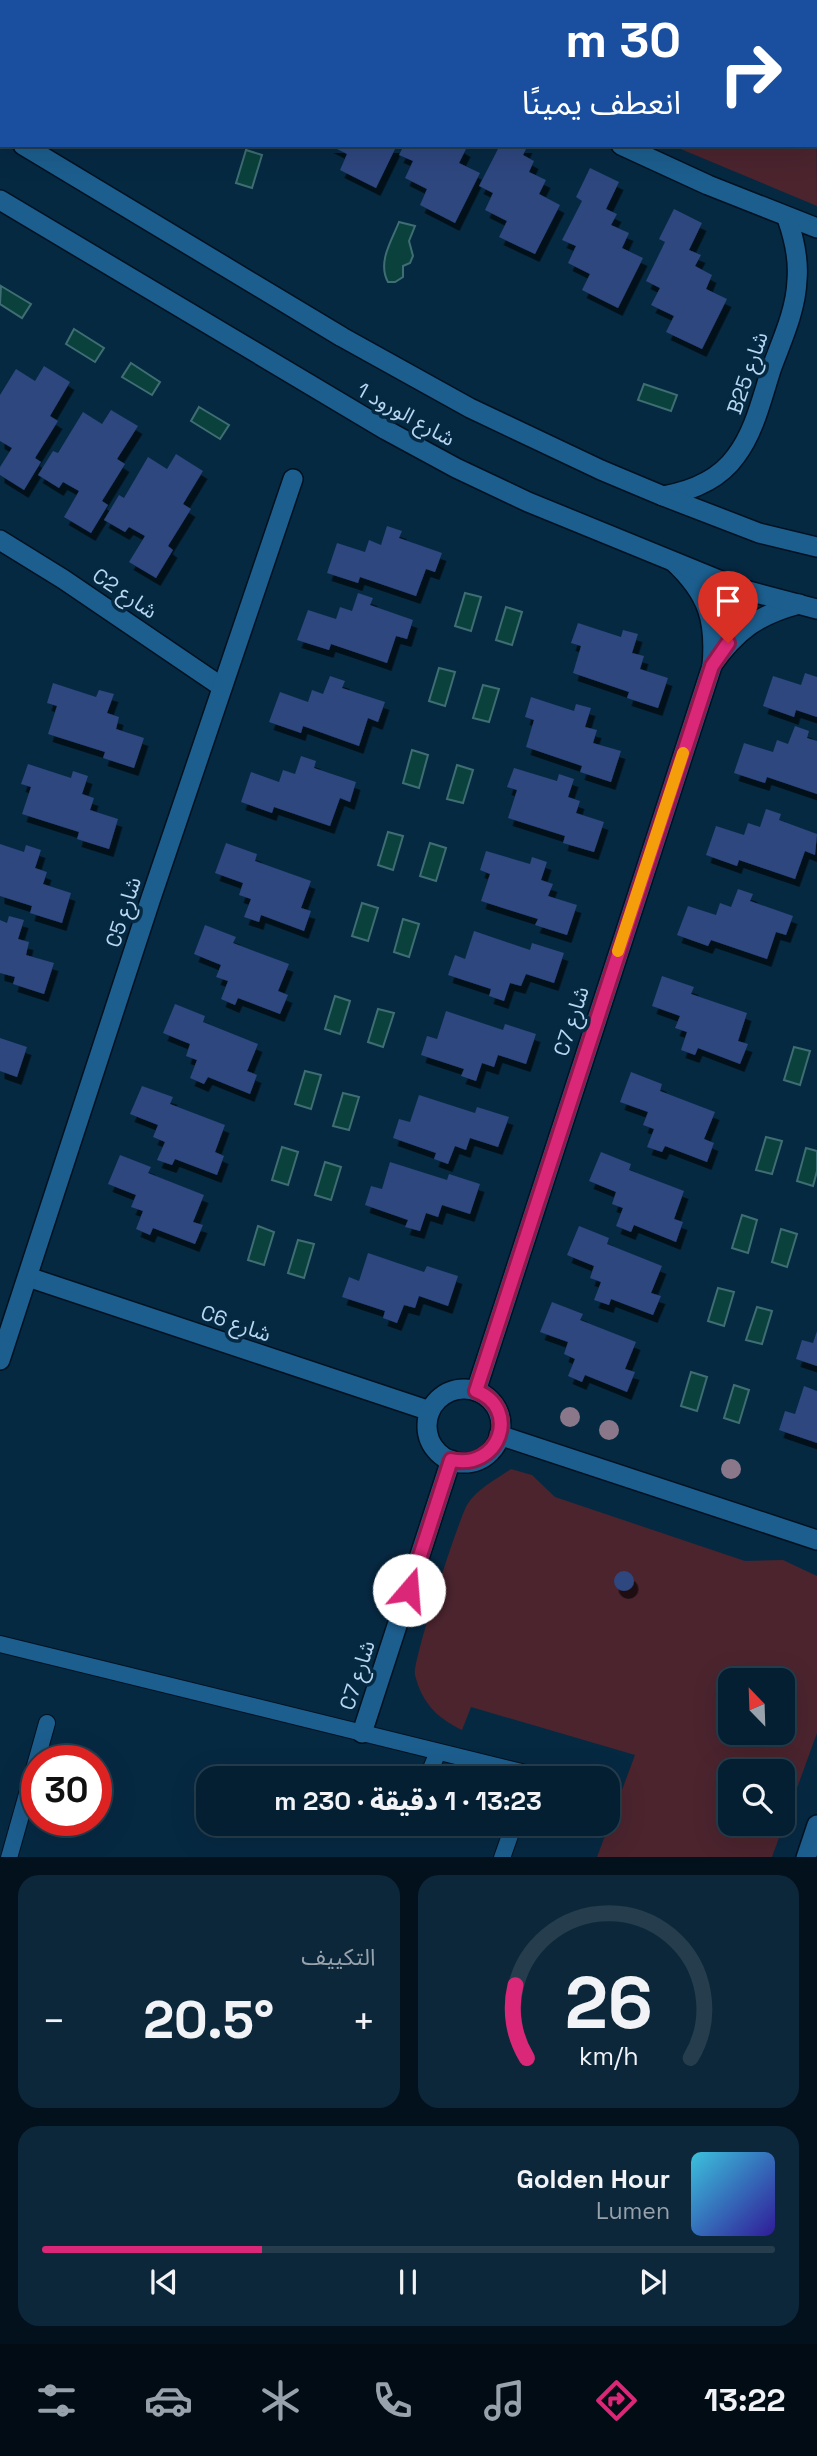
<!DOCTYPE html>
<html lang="ar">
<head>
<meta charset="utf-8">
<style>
  body { margin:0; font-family:"Space Grotesk","Noto Sans Arabic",sans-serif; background:#0d273a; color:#f1f3f6; direction:rtl; height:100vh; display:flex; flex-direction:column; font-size:26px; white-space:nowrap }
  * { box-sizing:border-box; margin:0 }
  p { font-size:23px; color:#97a2ac }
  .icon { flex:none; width:38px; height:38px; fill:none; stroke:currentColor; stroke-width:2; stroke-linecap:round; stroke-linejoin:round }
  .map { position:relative; height:1857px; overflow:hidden; direction:ltr }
  .drawer { display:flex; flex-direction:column; gap:18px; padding:18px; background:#02111c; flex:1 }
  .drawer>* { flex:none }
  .guide { position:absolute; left:0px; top:0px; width:817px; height:147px; box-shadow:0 7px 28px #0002,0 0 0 2px #253d4d; direction:rtl; background:#1a4fa0; color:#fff; overflow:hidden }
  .needle { width:46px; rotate:337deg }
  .buttons { position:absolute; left:718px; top:1668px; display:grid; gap:14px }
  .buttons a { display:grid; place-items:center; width:77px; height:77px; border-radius:14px; background:#041f32; box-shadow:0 7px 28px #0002,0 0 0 2px #253d4d; font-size:35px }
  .speed { position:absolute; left:21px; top:1745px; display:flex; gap:14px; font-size:35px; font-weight:700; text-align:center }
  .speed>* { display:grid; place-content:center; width:91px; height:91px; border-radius:50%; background:#041f32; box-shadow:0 7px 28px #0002,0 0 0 2px #253d4d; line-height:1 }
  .speed .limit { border:10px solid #d22; background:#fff; color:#111 }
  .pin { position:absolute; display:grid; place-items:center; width:60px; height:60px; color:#fff; margin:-72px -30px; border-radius:50% 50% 50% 0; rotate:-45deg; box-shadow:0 0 7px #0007 }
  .pin .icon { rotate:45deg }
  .me { position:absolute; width:77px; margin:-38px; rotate:18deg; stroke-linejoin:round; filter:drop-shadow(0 0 5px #0008) }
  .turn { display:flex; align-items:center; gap:24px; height:147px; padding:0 21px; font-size:32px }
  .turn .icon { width:91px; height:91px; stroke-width:2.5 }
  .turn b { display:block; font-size:49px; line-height:60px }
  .big { font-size:52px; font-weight:800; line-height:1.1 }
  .drawer .card { flex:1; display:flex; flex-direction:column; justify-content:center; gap:10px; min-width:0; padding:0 24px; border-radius:21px; background:#0d273a }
  .drawer .dial { align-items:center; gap:0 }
  .dial svg { height:182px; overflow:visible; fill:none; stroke:#253d4d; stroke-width:7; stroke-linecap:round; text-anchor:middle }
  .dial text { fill:#f1f3f6; stroke:none }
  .song { display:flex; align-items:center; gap:21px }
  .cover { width:84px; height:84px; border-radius:10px; background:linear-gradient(135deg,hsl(190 70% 55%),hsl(250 70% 35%)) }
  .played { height:7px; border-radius:4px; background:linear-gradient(90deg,#db2777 30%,#253d4d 30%) }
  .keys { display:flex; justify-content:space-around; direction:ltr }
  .heat { display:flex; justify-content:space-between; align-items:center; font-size:38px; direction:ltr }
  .drawer .tiles { flex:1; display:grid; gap:18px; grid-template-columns:1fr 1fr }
  .card:last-child { grid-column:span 2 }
  .trip { position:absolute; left:196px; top:1766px; width:424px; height:70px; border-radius:21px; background:#041f32; box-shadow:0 7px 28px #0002,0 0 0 2px #253d4d; font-weight:800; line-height:70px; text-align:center; direction:rtl }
  .menu { display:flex; height:112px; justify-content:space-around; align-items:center; background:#020c14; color:#97a2ac }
  .menu .icon { width:49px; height:49px }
  .menu .on { color:#db2777 }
  .menu b { font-size:32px; color:#f1f3f6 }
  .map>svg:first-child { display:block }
  .green { fill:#4b242e; fill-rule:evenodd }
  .water { fill:#0a413c; stroke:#3e6e73; stroke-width:2 }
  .building { fill:#2d467f; filter:url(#shadow) }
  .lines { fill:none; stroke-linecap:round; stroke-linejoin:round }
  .service-casing { stroke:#011120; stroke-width:18 }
  .minor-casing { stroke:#011120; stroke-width:22 }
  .tertiary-casing { stroke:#011120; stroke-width:22 }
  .service { stroke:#1c5e8e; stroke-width:16 }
  .minor { stroke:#1c5e8e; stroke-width:19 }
  .tertiary { stroke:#1c5e8e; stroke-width:19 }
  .tree { fill:#8a788a }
  .route-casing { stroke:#8e194d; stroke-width:18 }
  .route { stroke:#db2777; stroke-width:12 }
  .slow { stroke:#f59e0b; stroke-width:12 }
  .labels { text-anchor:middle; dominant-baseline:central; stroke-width:7; stroke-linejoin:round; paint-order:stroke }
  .street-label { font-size:21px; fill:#b7d6f2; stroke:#062942 }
</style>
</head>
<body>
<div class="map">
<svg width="817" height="1858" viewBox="0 0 817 1858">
  <defs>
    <filter id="shadow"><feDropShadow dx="4.5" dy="8" stdDeviation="0" flood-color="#0009"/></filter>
  </defs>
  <rect width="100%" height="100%" fill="#062942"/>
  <g class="green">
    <polygon points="421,0 703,0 708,2 422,2"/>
    <polygon points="816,37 817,206 671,145 816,145"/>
    <path d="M511 1469 532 1475 555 1497 745 1561 783 1560 817 1576V1733L772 1857H597L635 1755 471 1707 462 1730C437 1718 422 1703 415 1675 412 1662 457 1525 466 1507 475 1490 496 1479 511 1469ZM730 1680H782V1732H730ZM730 1771H782V1824H730Z"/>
  </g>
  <g class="water">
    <polygon points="246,150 262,155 252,188 236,183"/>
    <path d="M399 222 415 226 409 241 413 256 410 263 403 266V277L395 282H388C377 262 392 240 399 222Z"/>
    <polygon points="1,286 31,304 22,318 0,304"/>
    <polygon points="74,329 104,348 95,362 66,344"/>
    <polygon points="131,363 160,382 152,395 122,377"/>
    <polygon points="644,384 677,395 671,411 638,400"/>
    <polygon points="199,407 229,425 220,439 191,421"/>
    <polygon points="465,593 481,597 471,631 455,626"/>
    <polygon points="506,607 522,612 512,645 496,640"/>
    <polygon points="439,668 455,672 445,706 429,701"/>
    <polygon points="483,685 499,689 489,722 473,718"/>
    <polygon points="412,750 428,755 419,788 403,783"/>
    <polygon points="457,765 473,770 463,803 447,799"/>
    <polygon points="388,832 403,836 393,870 378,865"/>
    <polygon points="430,843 446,848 436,881 420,876"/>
    <polygon points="362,903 378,908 368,941 352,936"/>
    <polygon points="403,919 419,924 409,957 394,952"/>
    <polygon points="335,996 350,1001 340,1034 325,1029"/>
    <polygon points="378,1009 394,1013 383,1047 368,1042"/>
    <polygon points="794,1047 810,1051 800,1085 784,1080"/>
    <polygon points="305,1071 321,1075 311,1109 295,1104"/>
    <polygon points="343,1093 359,1097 349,1130 333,1126"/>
    <polygon points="766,1137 782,1141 772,1174 756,1170"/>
    <polygon points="282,1147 298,1152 288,1185 272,1180"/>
    <polygon points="806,1148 817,1151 817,1171 813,1186 797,1181"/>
    <polygon points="325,1162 341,1167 331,1200 315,1195"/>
    <polygon points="742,1215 757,1220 748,1253 732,1248"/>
    <polygon points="258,1226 274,1232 264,1265 248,1260"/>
    <polygon points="781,1229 797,1234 787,1267 772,1262"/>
    <polygon points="298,1240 314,1244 304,1278 288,1273"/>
    <polygon points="718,1288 734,1292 724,1326 708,1321"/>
    <polygon points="757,1307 772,1311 762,1344 746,1340"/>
    <polygon points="691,1372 707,1377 697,1411 681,1406"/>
    <polygon points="734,1385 749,1390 739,1423 724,1418"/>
  </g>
  <g class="building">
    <polygon points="329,145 397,145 376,188 340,170 347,154"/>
    <polygon points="404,145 459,145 466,149 459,163 480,173 455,223 420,205 427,189 405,178 413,161 399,155"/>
    <polygon points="495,145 528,145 523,155 534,161 529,172 546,180 539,194 560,205 535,254 499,237 507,221 485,210 493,193 479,186 499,147"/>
    <polygon points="590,168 619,182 606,209 617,214 611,225 629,233 622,248 643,258 618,308 582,290 590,274 568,263 576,246 562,240 582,201 576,197"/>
    <polygon points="674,209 702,223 689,250 701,255 695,266 712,275 706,289 727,299 702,349 666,332 674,316 651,305 660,288 646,281 665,242 659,239"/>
    <polygon points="44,366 70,382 50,416 58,421 35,458 41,462 24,490 0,475 0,467 12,448 0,441 0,395 16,369 35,381"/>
    <polygon points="111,410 138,426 117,459 125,464 102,501 108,505 91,533 64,517 79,491 63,482 59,488 38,475 53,451 58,453 83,412 102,424"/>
    <polygon points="176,454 203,471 183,504 191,509 168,546 173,550 156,578 129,562 145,536 129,527 125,532 104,520 119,495 124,498 148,457 167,469"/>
    <polygon points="387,526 402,531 399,538 442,553 435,572 426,569 416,596 360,577 358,583 327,573 337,543 365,552 369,540 381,545"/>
    <polygon points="358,593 373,598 370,605 413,620 407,639 396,636 387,663 331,644 329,650 297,640 308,610 336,619 340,607 352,611"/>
    <polygon points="578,623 621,637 623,630 638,634 632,653 644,656 640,669 668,678 658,708 627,698 629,692 573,673 581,646 571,643"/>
    <polygon points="805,673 817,677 817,717 796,710 794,717 763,706 773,676 801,685"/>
    <polygon points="330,676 345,681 342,688 385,702 378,722 368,718 359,746 303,726 301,733 269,722 280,692 308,702 312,690 323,694"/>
    <polygon points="53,683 96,697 99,690 114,694 107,713 119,717 116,729 144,738 134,768 103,758 105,752 48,734 57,706 47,703"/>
    <polygon points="531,697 574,711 576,704 591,708 585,727 597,730 593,743 621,751 611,782 580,772 582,766 526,747 534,720 525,717"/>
    <polygon points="795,726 809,731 807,738 817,741 817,794 767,777 765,783 734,773 744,743 773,752 777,740 788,744"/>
    <polygon points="301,756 316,761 314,768 356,782 350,802 340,798 330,826 274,807 272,813 241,802 251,772 279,782 283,770 295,774"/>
    <polygon points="28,764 71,778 73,771 88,776 82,794 94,798 90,810 118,819 109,849 77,839 79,832 22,814 31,787 21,784"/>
    <polygon points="514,768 557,781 559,774 574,779 568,797 580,801 576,813 604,822 594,852 563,843 565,836 508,818 517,790 507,787"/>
    <polygon points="766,809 781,814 779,820 817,834 815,855 805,851 795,879 739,860 737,866 706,855 716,826 744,835 748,823 760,827"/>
    <polygon points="226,843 257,854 255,861 311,881 301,908 311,911 304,931 261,915 259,922 244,917 251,899 239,895 243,883 215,873"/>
    <polygon points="0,844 24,852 26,845 41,850 35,868 47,872 43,884 71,893 62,923 30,913 32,906 0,896"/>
    <polygon points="486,851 530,864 532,857 547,862 541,880 553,884 548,896 577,905 567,935 535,925 538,919 481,901 490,874 480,870"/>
    <polygon points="738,889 753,894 750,901 793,916 786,935 776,932 767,959 711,940 708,946 677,935 688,906 716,915 720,903 731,907"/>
    <polygon points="9,916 24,920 18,939 29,942 26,955 54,963 44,994 13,984 15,977 0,973 0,920 7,923"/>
    <polygon points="205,925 236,937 233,943 289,964 278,991 288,995 280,1014 238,998 235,1005 221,999 228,981 216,977 221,965 194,954"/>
    <polygon points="474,931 530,950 532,943 564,953 554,983 526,974 521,986 510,983 504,1001 489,996 491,989 448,975 455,955 465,959"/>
    <polygon points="662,976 694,987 691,994 747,1013 738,1041 748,1044 740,1064 698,1048 695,1055 681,1050 687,1032 675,1028 680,1016 652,1006"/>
    <polygon points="175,1004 205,1016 203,1022 258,1044 247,1071 257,1075 250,1094 208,1077 204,1084 190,1078 197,1060 186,1056 190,1044 163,1033"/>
    <polygon points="446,1011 503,1030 505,1024 536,1034 526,1064 498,1055 494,1067 482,1063 476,1081 461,1076 464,1069 421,1055 427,1036 437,1039"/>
    <polygon points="0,1038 27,1047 17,1077 0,1071"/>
    <polygon points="631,1072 662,1084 660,1091 715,1112 704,1139 714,1143 707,1162 665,1146 662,1152 647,1147 654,1129 643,1125 648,1112 620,1102"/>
    <polygon points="142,1086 173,1097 170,1104 225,1125 215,1152 224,1156 217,1175 175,1159 172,1165 157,1160 165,1142 153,1137 158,1125 130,1114"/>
    <polygon points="419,1095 475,1113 477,1107 509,1117 498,1147 470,1138 466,1150 455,1146 448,1164 434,1159 436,1153 393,1138 399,1119 410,1122"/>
    <polygon points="601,1152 631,1164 629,1170 684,1191 674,1219 683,1222 676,1242 634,1225 631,1232 616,1226 623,1208 612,1204 616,1192 589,1181"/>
    <polygon points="120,1155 151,1167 148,1173 204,1195 193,1222 203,1225 195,1244 153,1228 150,1235 136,1229 143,1211 131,1207 136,1195 108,1184"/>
    <polygon points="390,1162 447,1180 449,1174 480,1184 470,1214 442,1205 438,1217 426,1213 420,1231 405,1227 408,1220 365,1205 371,1186 382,1189"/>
    <polygon points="579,1226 609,1238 607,1244 662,1266 651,1293 661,1296 653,1315 611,1299 609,1305 594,1300 601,1282 590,1278 594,1266 567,1255"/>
    <polygon points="368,1253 424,1272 427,1266 458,1276 448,1306 419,1296 415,1308 404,1305 397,1323 383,1318 385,1311 342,1297 349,1277 359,1281"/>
    <polygon points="552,1302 583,1314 580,1320 636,1342 625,1369 635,1372 627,1392 585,1375 582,1382 568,1376 575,1359 564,1354 568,1342 540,1332"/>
    <polygon points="817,1331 817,1366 796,1359 802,1340 813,1343"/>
    <polygon points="804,1386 817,1391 817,1443 779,1430 785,1411 795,1414"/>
    <circle cx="624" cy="1581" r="10"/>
  </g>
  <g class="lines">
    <defs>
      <g id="service">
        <polyline points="0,1644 546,1778"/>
        <polyline points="427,1778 438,1752"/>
        <polyline points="9,1858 47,1723"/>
        <polyline points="502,1858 514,1824"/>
      </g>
      <g id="minor">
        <polyline points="365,0 368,2"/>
        <polyline points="402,0 403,2"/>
        <polyline points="767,0 772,2"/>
        <polyline points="816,16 817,17"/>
        <polyline points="621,145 708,185 817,228"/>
        <path d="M663 496C691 491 719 480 736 456 755 431 762 397 772 367 782 340 796 310 797 280 799 258 794 238 787 218"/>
        <polyline points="0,540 63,579 222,687"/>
        <path d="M712 665C737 630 758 615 799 604"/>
        <polyline points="28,1277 430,1411"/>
        <polyline points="0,1360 150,901 293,479"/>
        <circle cx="464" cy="1426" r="37"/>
        <path d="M476 1391 712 666C716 620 708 594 674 562"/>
        <polyline points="499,1435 817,1540"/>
        <polyline points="362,1733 451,1460"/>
        <polyline points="806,1858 817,1825"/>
      </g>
      <g id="tertiary">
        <polyline points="0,131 2,132"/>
        <polyline points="23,145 342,337 470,408 601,470 663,496 759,533 817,547"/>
        <polyline points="0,200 386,430 456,468 528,502 741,589 817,609"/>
      </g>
    </defs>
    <use href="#service" class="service-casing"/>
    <use href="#minor" class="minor-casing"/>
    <use href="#tertiary" class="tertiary-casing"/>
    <use href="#service" class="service"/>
    <use href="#minor" class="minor"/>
    <use href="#tertiary" class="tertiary"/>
  </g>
  <g class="tree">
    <circle cx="570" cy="1417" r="10"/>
    <circle cx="609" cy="1430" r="10"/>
    <circle cx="731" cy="1469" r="10"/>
  </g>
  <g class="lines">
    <defs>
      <path id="route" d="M409 1590 451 1460C500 1471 521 1408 476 1391L712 666 728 643"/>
    </defs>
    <use href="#route" class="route-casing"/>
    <use href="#route" class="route"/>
    <polyline class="slow" points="618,951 683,753"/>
  </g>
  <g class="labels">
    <g class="street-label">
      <text transform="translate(747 373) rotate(-71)">B25 شارع</text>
      <text transform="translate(406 414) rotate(29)">شارع الورود 1</text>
      <text transform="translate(125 593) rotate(34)">C2 شارع</text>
      <text transform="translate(123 912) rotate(-72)">C5 شارع</text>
      <text transform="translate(571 1021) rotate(-72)">C7 شارع</text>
      <text transform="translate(236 1323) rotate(19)">C6 شارع</text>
      <text transform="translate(357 1675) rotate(-72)">C7 شارع</text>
    </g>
  </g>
</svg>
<div class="buttons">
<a><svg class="needle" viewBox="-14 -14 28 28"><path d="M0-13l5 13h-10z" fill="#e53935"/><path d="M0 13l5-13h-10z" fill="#97a2ac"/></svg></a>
<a><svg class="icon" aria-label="search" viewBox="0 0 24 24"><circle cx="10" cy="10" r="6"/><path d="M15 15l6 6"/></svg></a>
</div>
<div class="speed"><div class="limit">30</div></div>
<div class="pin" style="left:728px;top:643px;background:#d93025"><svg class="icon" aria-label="arrive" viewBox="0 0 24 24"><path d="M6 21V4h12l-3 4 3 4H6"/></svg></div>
<svg class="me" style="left:409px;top:1590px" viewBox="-20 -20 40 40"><circle r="19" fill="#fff"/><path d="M0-13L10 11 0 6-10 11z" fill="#db2777"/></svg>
<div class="trip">13:23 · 1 دقيقة · 230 m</div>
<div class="guide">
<div class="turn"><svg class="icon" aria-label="right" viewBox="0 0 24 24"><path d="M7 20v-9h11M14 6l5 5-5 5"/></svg><div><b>30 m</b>انعطف يمينًا</div></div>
</div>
</div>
<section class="drawer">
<div class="tiles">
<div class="card dial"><svg viewBox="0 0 100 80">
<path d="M14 69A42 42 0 1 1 86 69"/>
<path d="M14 69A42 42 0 0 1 9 37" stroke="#db2777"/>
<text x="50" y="56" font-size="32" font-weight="700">26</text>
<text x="50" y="72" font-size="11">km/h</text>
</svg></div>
<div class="card"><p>التكييف</p>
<div class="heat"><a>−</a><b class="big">20.5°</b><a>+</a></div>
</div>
<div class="card">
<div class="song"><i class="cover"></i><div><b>Golden Hour</b><p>Lumen</p></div></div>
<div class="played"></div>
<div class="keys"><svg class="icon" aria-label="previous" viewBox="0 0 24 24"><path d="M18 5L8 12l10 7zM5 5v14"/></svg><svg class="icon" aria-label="pause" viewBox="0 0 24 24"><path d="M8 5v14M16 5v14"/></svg><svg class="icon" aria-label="next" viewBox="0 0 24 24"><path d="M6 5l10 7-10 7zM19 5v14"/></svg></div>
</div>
</div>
</section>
<nav class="menu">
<b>13:22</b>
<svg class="icon on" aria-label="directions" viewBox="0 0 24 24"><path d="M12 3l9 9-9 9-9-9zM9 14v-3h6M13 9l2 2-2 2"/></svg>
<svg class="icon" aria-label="music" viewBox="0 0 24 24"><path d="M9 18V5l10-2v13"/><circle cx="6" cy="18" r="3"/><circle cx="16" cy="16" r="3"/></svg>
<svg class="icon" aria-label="phone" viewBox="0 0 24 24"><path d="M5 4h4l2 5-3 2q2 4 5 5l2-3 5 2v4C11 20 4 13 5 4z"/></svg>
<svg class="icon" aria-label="climate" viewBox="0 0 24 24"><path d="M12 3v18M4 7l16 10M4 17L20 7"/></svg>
<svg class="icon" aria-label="car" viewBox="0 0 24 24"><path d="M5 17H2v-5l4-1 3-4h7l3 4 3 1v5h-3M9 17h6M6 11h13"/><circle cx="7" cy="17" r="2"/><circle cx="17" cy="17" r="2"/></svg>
<svg class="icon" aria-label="filters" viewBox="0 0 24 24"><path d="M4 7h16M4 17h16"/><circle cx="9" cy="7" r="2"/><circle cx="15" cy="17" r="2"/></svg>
</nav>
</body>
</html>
